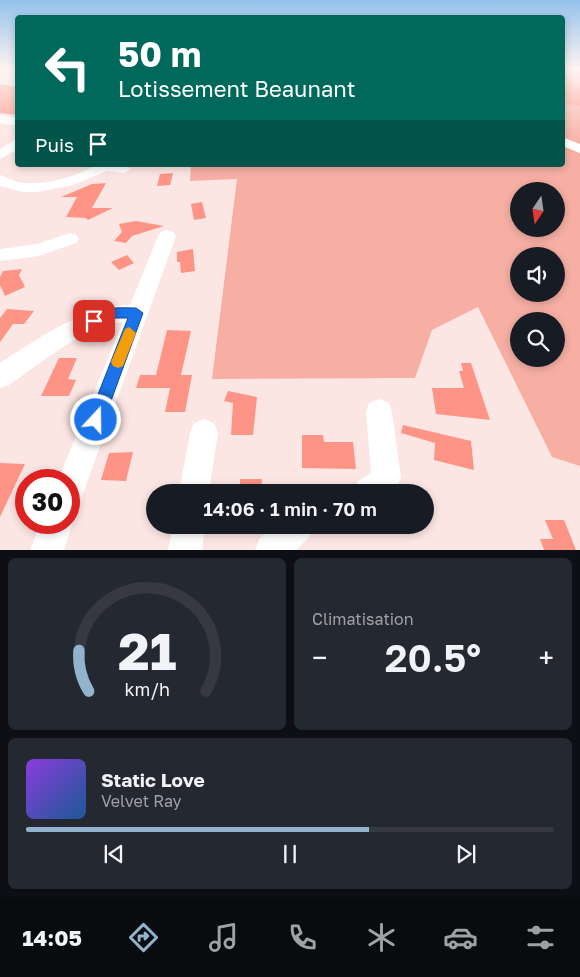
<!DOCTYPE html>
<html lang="fr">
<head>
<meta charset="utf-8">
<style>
  body { margin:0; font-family:"Golos Text",sans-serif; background:#242831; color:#f1f3f6; height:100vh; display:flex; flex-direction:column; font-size:19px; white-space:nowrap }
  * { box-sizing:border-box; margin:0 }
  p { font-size:16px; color:#9ea1a6 }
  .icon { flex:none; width:28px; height:28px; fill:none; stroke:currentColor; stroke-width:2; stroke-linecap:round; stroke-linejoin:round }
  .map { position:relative; height:550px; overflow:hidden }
  .drawer { display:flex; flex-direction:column; gap:8px; padding:8px; background:#0d0f14; flex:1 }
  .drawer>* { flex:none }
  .hud { position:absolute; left:15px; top:15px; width:550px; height:152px; border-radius:5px; box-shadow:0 2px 8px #0003; background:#00695c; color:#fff; overflow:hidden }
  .needle { width:32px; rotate:193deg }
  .tools { position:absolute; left:510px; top:182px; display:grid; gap:10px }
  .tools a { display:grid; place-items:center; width:55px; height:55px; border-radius:50%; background:#171b24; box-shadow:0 2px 8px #0003; font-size:25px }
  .speed { position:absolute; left:15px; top:469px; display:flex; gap:10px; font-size:25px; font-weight:700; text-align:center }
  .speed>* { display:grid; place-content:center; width:65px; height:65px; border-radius:50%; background:#171b24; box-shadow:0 2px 8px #0003; line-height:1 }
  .speed .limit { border:8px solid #d22; background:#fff; color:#111 }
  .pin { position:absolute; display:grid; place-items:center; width:42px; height:42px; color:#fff; margin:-21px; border-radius:10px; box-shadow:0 2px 8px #0006 }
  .me { position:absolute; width:55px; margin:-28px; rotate:21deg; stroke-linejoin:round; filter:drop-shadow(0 0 4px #0008) }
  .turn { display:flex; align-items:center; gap:18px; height:105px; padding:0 20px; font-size:22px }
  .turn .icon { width:65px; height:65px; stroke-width:2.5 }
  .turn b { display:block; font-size:35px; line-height:42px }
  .then { display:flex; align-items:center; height:48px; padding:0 20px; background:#0003; gap:10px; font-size:19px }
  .big { font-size:38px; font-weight:600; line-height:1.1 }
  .drawer .tile { flex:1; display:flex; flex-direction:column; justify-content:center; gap:8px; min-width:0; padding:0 18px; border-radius:8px; background:#242831 }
  .drawer .dial { align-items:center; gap:0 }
  .dial svg { height:130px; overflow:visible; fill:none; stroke:#363941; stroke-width:7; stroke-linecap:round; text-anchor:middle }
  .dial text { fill:#f1f3f6; stroke:none }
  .song { display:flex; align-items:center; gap:15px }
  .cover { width:60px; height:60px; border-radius:8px; background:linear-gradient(135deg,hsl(270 70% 55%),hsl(210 70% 35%)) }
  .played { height:5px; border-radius:2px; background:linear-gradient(90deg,#91b3cc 65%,#363941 65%) }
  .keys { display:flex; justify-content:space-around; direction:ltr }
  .heat { display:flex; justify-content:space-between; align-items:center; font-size:28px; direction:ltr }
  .drawer .tiles { flex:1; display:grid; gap:8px; grid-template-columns:1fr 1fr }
  .tile:last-child { grid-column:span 2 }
  .trip { position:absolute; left:146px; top:484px; width:288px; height:50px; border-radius:25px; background:#171b24; box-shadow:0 2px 8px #0003; font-weight:600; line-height:50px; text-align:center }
  .dock { display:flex; height:80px; justify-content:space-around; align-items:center; background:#090b0e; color:#9ea1a6 }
  .dock .icon { width:35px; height:35px }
  .dock .on { color:#91b3cc }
  .dock b { font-size:22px; color:#f1f3f6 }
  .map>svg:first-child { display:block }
  .green { fill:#f7afa4; fill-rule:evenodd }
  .building { fill:#fe9486 }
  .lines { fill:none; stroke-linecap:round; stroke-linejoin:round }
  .minor { fill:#fff; fill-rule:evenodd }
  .route { fill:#1a73e8; stroke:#114b97 }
  .slow { fill:#f59e0b }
</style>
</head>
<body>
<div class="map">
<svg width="580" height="550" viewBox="0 0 580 550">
  <rect width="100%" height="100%" fill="#fce6e3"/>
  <path class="green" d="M563 69H580V466L552 457 478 307 432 330 415 378 212 379 237 179 190 181 191 165H562ZM519 191H556V229H519ZM519 256H556V294H519ZM519 321H556V359H519Z"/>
  <g class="building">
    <polygon points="562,69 566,69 574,87 580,87 580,106 566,104 562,95"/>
    <polygon points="0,84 18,87 18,115 0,113"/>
    <polygon points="173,173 170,185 157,186 160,174"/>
    <polygon points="106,183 92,208 113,208 88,220 86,218 66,217 77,197 61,197 92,184"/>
    <polygon points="202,202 206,218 194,220 191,204"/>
    <polygon points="136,221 164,226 132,236 126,243 114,241 122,232 119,224"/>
    <polygon points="193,249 195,271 181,273 180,262 177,262 177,252"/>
    <polygon points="127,255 134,263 119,270 111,262"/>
    <polygon points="22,269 19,275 25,287 5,296 0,285 0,277 3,271"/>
    <polygon points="7,309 34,311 24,324 13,324 0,342 0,318"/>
    <polygon points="167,330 191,331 181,375 192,375 185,412 165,412 170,388 136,388 140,375 156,375"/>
    <polygon points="59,358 77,358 68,379 76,380 69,396 41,396"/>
    <polygon points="461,363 471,363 490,420 436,414 432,388 464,388 459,371 463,371"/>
    <polygon points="228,391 257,397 253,435 231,435 233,403 224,401"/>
    <polygon points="403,425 471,441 474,470 434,460 435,443 401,433"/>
    <polygon points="302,435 323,435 324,442 353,442 356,469 302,468"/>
    <polygon points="133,452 126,481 101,480 109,453"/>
    <polygon points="0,463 25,464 0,517"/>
    <polygon points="240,479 262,479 261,492 240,492"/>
    <polygon points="545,520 564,520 576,550 544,550 540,539 553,539"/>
  </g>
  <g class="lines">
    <g class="minor">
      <polygon points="0,115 18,118 18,126 0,123"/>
      <polygon points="562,137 580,144 580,153 562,146"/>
      <polygon points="18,138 18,149 0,159 0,149"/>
      <path d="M96 165H126L131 169 124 173 107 171 73 185 38 192H23L0 186V175C8 177 14 182 23 183 48 185 75 177 96 165Z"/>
      <path d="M167 230 173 232 176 236 84 491 80 502 69 506V480H58L123 322C90 323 36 366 9 385L0 388V363C39 338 83 306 130 305L158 236 161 232Z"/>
      <polygon points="70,233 76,235 79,239 76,243 39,256 0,261 0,249 37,244"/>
      <polygon points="379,399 389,403 392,412 401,478 394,492 354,492 358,481 371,473 366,412 369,403"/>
      <polygon points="204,419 214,423 218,433 209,492 179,492 190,433 194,423"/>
      <polygon points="69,511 73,522 64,550 30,550 41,522 69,522"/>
      <polygon points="173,525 205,525 202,550 168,550"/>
      <polygon points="274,525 313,525 309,537 296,550 255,550 260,538"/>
    </g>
  </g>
  <linearGradient id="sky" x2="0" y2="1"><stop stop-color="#93c2ec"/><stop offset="0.47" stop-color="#fef4f2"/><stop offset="1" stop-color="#fef4f2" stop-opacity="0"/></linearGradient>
  <rect width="580" height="146" fill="url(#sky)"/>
  <path class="route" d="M136 308 143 313 104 420 101 425 96 428 90 425 88 420 128 318H110L94 326 88 321C97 305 122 308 136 308Z"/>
  <polygon class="slow" points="129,327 136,333 123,366 118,368 113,366 111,362 125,329"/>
</svg>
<div class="tools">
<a><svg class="needle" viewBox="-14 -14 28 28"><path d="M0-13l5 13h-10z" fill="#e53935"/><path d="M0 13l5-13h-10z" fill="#9ea1a6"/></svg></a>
<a><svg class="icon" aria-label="sound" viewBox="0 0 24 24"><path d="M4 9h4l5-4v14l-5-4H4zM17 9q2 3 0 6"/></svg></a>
<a><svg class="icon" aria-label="search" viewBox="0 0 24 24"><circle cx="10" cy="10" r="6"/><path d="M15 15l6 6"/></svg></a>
</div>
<div class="speed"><div class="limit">30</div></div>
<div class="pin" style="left:94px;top:321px;background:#d93025"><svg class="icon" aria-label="arrive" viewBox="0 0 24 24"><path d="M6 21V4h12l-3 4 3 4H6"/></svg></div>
<svg class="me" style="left:96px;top:420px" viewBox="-20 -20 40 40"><circle r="17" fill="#1a73e8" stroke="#fff" stroke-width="3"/><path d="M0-11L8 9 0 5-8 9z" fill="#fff"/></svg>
<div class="trip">14:06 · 1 min · 70 m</div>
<div class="hud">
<div class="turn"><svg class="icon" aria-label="left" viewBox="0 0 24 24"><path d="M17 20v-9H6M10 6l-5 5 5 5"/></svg><div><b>50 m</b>Lotissement Beaunant</div></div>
<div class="then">Puis<svg class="icon" aria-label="arrive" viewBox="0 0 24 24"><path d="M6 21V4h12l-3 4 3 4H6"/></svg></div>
</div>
</div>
<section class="drawer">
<div class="tiles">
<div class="tile dial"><svg viewBox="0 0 100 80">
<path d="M14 69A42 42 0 1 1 86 69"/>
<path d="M14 69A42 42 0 0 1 8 44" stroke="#91b3cc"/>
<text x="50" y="56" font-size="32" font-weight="700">21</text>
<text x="50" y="72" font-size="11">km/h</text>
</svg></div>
<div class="tile"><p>Climatisation</p>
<div class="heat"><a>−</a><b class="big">20.5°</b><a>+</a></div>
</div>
<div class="tile">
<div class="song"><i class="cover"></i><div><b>Static Love</b><p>Velvet Ray</p></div></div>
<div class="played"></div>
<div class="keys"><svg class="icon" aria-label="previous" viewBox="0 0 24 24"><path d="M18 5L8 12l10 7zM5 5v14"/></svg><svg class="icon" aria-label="pause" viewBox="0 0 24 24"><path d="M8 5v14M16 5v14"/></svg><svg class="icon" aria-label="next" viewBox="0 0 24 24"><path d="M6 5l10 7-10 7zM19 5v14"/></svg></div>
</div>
</div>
</section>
<nav class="dock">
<b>14:05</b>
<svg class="icon on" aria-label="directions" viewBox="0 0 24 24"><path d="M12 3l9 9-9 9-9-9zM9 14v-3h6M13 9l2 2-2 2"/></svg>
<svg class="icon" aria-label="music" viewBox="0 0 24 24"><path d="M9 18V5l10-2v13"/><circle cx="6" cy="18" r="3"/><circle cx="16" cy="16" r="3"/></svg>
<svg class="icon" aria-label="phone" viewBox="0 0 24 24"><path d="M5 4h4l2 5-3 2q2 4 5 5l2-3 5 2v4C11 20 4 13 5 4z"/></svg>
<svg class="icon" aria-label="climate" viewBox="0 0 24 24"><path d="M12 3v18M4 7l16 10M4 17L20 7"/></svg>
<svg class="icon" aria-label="car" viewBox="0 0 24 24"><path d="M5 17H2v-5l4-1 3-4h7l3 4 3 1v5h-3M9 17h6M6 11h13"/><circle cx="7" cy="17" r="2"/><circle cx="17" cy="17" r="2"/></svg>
<svg class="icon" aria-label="filters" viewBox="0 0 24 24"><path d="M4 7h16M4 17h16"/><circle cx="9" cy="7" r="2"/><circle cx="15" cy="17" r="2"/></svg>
</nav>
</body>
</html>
